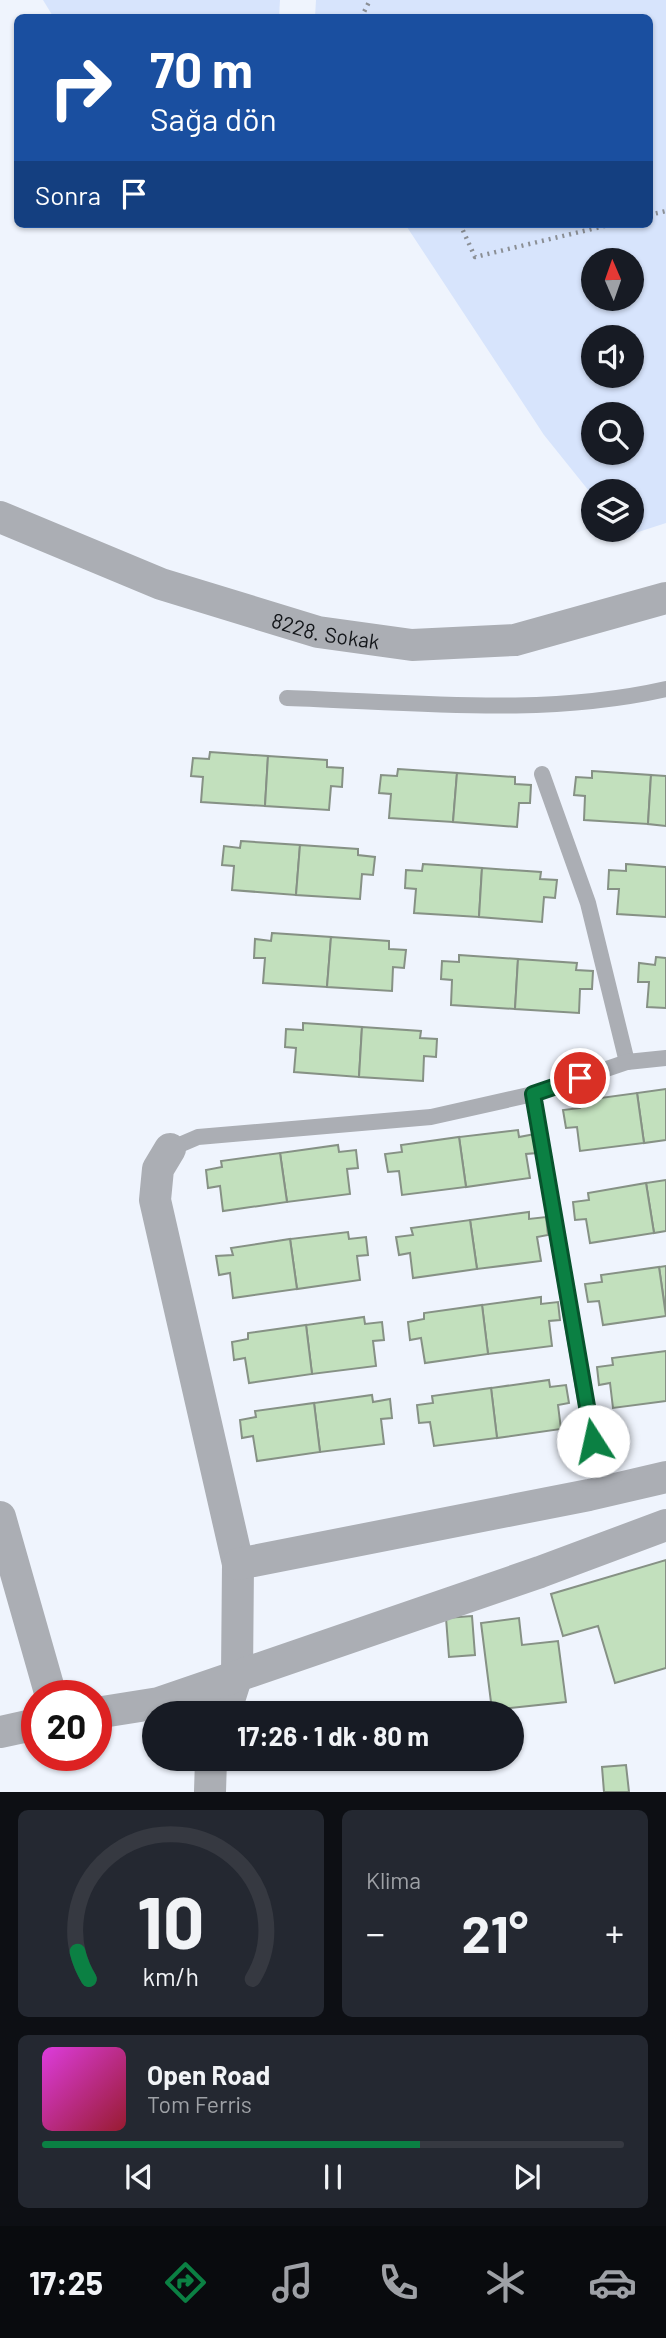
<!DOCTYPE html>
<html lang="tr">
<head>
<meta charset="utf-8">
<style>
  body { margin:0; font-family:Barlow,sans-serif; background:#242831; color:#f1f3f6; height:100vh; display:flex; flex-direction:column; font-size:26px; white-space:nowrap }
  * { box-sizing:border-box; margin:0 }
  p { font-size:23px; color:#9ea1a6 }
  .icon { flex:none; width:38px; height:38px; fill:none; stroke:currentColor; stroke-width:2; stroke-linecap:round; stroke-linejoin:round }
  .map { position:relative; height:1792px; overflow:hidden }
  .panel { display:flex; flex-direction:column; gap:18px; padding:18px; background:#0d0f14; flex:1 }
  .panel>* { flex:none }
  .guide { position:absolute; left:14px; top:14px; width:639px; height:214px; border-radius:10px; box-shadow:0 2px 5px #0004; background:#1a4fa0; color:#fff; overflow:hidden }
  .needle { width:46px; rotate:358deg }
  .controls { position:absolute; left:581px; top:248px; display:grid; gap:14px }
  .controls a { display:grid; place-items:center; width:63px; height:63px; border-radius:50%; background:#171b24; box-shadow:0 2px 5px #0004; font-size:35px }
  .speed { position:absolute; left:21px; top:1680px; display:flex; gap:14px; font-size:35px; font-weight:700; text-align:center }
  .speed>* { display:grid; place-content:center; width:91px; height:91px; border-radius:50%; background:#171b24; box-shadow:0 2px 5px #0004; line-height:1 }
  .speed .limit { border:10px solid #d22; background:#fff; color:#111 }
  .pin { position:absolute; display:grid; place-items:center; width:60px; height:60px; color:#fff; margin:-30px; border:4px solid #fff; border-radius:50%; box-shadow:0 2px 7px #0007 }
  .me { position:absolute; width:77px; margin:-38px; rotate:350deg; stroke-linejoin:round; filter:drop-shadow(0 0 5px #0008) }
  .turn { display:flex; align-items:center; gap:24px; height:147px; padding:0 21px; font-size:32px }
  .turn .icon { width:91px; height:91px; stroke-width:2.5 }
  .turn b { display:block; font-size:49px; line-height:60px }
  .then { display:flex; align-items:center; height:66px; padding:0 21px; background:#0003; gap:14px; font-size:26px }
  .big { font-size:52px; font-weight:700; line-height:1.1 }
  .panel .tile { flex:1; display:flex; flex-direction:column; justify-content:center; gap:10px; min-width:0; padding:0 24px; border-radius:10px; background:#242831 }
  .panel .dial { align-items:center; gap:0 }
  .dial svg { height:182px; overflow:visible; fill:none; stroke:#363941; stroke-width:7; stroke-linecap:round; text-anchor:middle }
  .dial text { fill:#f1f3f6; stroke:none }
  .song { display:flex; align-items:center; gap:21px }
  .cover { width:84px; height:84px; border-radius:10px; background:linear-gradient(135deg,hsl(300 70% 55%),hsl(350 70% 35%)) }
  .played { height:7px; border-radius:4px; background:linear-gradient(90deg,#0b8043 65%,#363941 65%) }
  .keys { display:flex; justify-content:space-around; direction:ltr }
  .heat { display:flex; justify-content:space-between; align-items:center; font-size:38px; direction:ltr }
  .panel .tiles { flex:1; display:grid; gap:18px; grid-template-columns:1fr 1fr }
  .tile:last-child { grid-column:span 2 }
  .trip { position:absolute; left:142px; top:1701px; width:382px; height:70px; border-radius:35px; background:#171b24; box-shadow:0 2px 5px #0004; font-weight:700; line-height:70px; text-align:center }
  .tab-bar { display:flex; height:112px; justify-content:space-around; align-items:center; background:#090b0e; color:#9ea1a6 }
  .tab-bar .icon { width:49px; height:49px }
  .tab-bar .selected { color:#0b8043 }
  .tab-bar b { font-size:32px; color:#f1f3f6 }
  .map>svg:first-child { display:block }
  .green { fill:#d7e4fc; fill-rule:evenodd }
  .building { fill:#c2e0bd; stroke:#869185; stroke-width:2 }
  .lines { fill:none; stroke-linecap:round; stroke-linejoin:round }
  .path { stroke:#8b8f95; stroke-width:4.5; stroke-dasharray:2 5; stroke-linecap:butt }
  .lane { stroke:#abaeb4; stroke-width:16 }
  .street { stroke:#abaeb4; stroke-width:32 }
  .route-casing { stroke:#07532c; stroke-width:18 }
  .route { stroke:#0b8043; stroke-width:12 }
  .labels { text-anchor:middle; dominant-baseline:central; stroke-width:5; stroke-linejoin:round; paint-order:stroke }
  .street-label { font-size:21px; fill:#121519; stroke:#fff }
</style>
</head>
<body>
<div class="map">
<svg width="666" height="1792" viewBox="0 0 666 1792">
  <rect width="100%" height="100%" fill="#eff4fd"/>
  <g class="green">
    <polygon points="43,0 280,0 279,17 54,18"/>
    <path d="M316 0H666V523L626 536 621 530H632V492H593V496L544 435 405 224H649V18L315 17ZM593 261H632V299H593ZM593 338H632V376H593ZM593 415H632V453H593Z"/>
  </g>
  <g class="building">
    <polygon points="210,752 268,756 265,806 201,802 203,777 191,776 193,758 209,759"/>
    <polygon points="268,756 327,760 327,767 343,768 342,787 331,786 329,810 265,806"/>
    <polygon points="398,769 457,773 453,822 389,818 391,794 379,793 381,775 397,776"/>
    <polygon points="592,771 651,775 648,824 584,820 585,796 574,795 576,777 592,778"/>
    <polygon points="457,773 515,777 515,784 531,785 530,803 519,803 517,827 453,822"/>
    <polygon points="651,775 666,776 666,826 648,824"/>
    <polygon points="241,841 300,845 296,895 232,890 234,866 222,865 224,846 240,848"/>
    <polygon points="300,845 358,849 358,855 375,857 373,875 362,874 360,899 296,895"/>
    <polygon points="423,864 482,868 479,917 414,913 416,889 405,888 406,870 422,871"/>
    <polygon points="626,864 666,867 666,917 617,914 619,889 608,889 609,870 626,871"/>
    <polygon points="482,868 541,872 540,879 557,880 555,898 544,897 542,922 479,917"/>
    <polygon points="272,933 331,937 327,987 263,983 265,958 254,958 255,939 271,941"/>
    <polygon points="331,937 389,941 389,949 406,950 404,968 393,967 392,991 327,987"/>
    <polygon points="459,955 518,959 515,1009 451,1005 452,980 441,979 442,961 459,962"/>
    <polygon points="656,957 666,958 666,1008 647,1007 649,982 638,982 639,963 655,965"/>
    <polygon points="518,959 577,963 576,970 593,971 592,989 580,989 579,1013 515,1009"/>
    <polygon points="303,1023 362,1027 359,1077 294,1072 296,1048 285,1047 286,1029 303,1030"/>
    <polygon points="362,1027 421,1031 420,1038 437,1039 436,1057 424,1056 423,1081 359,1077"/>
    <polygon points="666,1089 666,1140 644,1143 637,1093"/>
    <polygon points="637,1093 644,1143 580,1151 577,1127 566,1128 563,1110 580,1108 578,1101"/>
    <polygon points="518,1130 519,1137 535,1134 537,1153 526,1154 530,1178 466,1187 459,1137"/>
    <polygon points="459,1137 466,1187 402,1195 399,1171 388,1172 385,1154 402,1152 401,1145"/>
    <polygon points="338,1145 339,1152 356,1150 358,1168 347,1169 350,1194 287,1202 280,1153"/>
    <polygon points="280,1153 287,1202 223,1211 220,1186 208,1188 206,1170 222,1167 221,1161"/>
    <polygon points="666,1180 666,1231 654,1233 646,1183"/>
    <polygon points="646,1183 654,1233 590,1243 586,1219 575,1220 573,1202 589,1200 588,1193"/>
    <polygon points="529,1212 529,1219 546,1217 548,1235 537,1237 541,1261 477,1269 470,1220"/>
    <polygon points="470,1220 477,1269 413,1278 410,1253 399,1255 396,1237 413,1235 411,1228"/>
    <polygon points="348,1232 349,1239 366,1237 368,1255 357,1256 360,1280 297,1289 290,1239"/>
    <polygon points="290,1239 297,1289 233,1298 230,1273 219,1275 216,1256 233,1255 231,1248"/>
    <polygon points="666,1266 666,1315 659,1267"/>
    <polygon points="659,1267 666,1316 603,1325 599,1301 588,1302 585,1284 602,1282 601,1275"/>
    <polygon points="541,1297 541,1304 558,1302 560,1320 549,1321 552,1346 488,1354 482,1305"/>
    <polygon points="482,1305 488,1354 425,1363 421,1338 410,1340 408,1322 424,1319 424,1313"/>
    <polygon points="364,1317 365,1324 382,1322 384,1340 373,1341 376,1366 312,1374 306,1325"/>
    <polygon points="306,1325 312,1374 249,1383 245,1358 234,1360 232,1342 248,1339 248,1333"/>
    <polygon points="666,1351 666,1401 613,1408 610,1383 599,1385 597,1367 613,1365 612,1358"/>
    <polygon points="549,1380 550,1387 566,1385 569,1403 558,1405 561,1429 497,1438 491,1388"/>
    <polygon points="491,1388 497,1438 434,1446 430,1422 419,1423 417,1405 433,1403 432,1396"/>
    <polygon points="372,1395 373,1402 390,1399 392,1418 381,1419 384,1444 320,1452 314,1403"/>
    <polygon points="314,1403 320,1452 257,1461 253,1436 242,1438 240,1420 256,1417 255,1411"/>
    <polygon points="666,1560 666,1668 615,1683 598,1626 563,1636 551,1594"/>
    <polygon points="472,1616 475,1655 449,1657 446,1618"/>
    <polygon points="519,1618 522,1645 558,1641 566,1702 492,1710 481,1623"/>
    <polygon points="626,1765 629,1792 604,1792 602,1767"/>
  </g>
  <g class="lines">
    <g class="path">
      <polyline points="366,18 364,12 370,0"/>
      <polyline points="649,215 666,211"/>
      <polyline points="460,224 475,257 613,224"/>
    </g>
    <g class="lane">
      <path d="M287 698C412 702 543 717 666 689"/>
      <polyline points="542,774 588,903 627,1062"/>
      <polyline points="533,1094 592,1441"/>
      <polyline points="170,1149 198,1137 431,1117 533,1094 627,1062 666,1058"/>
    </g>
    <g class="street">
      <path id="s1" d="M0 517 161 584 318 632 412 645 515 640 666 598"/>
      <polyline points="170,1149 158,1169 155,1200 238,1564 237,1675 225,1713"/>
      <polyline points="0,1517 51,1696"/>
      <polyline points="238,1564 589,1495 666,1477"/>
      <polyline points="96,1713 159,1703 540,1572 666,1525"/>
      <polyline points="0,1732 37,1724"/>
      <polyline points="210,1792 211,1759"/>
    </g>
  </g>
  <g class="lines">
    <defs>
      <polyline id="route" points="580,1078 533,1094 593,1441"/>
    </defs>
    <use href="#route" class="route-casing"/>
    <use href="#route" class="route"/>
  </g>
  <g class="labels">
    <g class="street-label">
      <text stroke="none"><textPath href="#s1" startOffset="346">8228. Sokak</textPath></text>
    </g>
  </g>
</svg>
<div class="controls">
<a><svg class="needle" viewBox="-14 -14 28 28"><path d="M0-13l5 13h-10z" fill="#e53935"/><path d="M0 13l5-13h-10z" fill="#9ea1a6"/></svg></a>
<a><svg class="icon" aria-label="sound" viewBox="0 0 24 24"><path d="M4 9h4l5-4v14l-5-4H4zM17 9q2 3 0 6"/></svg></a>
<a><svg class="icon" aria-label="search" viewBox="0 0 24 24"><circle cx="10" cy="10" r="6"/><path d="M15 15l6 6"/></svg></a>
<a><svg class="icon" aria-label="layers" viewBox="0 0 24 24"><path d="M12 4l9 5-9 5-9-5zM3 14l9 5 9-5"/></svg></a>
</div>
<div class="speed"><div class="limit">20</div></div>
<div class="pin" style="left:580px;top:1078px;background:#d93025"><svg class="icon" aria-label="arrive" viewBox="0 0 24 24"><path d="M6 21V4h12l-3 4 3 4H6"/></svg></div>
<svg class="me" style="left:593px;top:1441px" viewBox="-20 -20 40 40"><circle r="19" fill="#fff"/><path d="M0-13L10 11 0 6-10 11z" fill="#0b8043"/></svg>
<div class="trip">17:26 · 1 dk · 80 m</div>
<div class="guide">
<div class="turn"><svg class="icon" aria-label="right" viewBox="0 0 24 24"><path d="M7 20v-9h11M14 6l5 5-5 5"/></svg><div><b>70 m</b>Sağa dön</div></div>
<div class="then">Sonra<svg class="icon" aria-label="arrive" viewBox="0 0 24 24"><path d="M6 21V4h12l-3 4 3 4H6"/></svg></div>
</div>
</div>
<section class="panel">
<div class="tiles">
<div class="tile dial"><svg viewBox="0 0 100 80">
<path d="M14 69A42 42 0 1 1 86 69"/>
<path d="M14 69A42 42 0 0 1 9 57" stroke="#0b8043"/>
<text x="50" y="56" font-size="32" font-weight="700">10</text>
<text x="50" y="72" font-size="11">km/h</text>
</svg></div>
<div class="tile"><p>Klima</p>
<div class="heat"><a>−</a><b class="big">21°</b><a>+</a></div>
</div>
<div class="tile">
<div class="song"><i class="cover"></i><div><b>Open Road</b><p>Tom Ferris</p></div></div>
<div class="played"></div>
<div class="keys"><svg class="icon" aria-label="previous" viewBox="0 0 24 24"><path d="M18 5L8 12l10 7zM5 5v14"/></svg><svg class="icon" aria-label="pause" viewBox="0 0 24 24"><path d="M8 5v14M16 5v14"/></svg><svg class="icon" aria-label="next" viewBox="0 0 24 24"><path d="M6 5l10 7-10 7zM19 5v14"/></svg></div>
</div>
</div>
</section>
<nav class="tab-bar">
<b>17:25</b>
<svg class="icon selected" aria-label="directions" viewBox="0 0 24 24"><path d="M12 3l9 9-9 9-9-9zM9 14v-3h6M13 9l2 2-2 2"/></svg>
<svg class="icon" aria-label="music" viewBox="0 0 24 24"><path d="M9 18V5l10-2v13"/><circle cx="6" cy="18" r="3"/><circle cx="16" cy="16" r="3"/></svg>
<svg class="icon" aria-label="phone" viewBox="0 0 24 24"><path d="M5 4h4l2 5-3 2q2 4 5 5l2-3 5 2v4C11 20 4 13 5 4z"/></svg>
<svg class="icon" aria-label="climate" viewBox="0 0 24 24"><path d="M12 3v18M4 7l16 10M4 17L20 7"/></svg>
<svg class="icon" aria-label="car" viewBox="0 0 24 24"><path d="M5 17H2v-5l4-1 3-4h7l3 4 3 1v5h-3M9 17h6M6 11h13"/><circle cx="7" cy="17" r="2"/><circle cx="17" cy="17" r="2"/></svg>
</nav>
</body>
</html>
